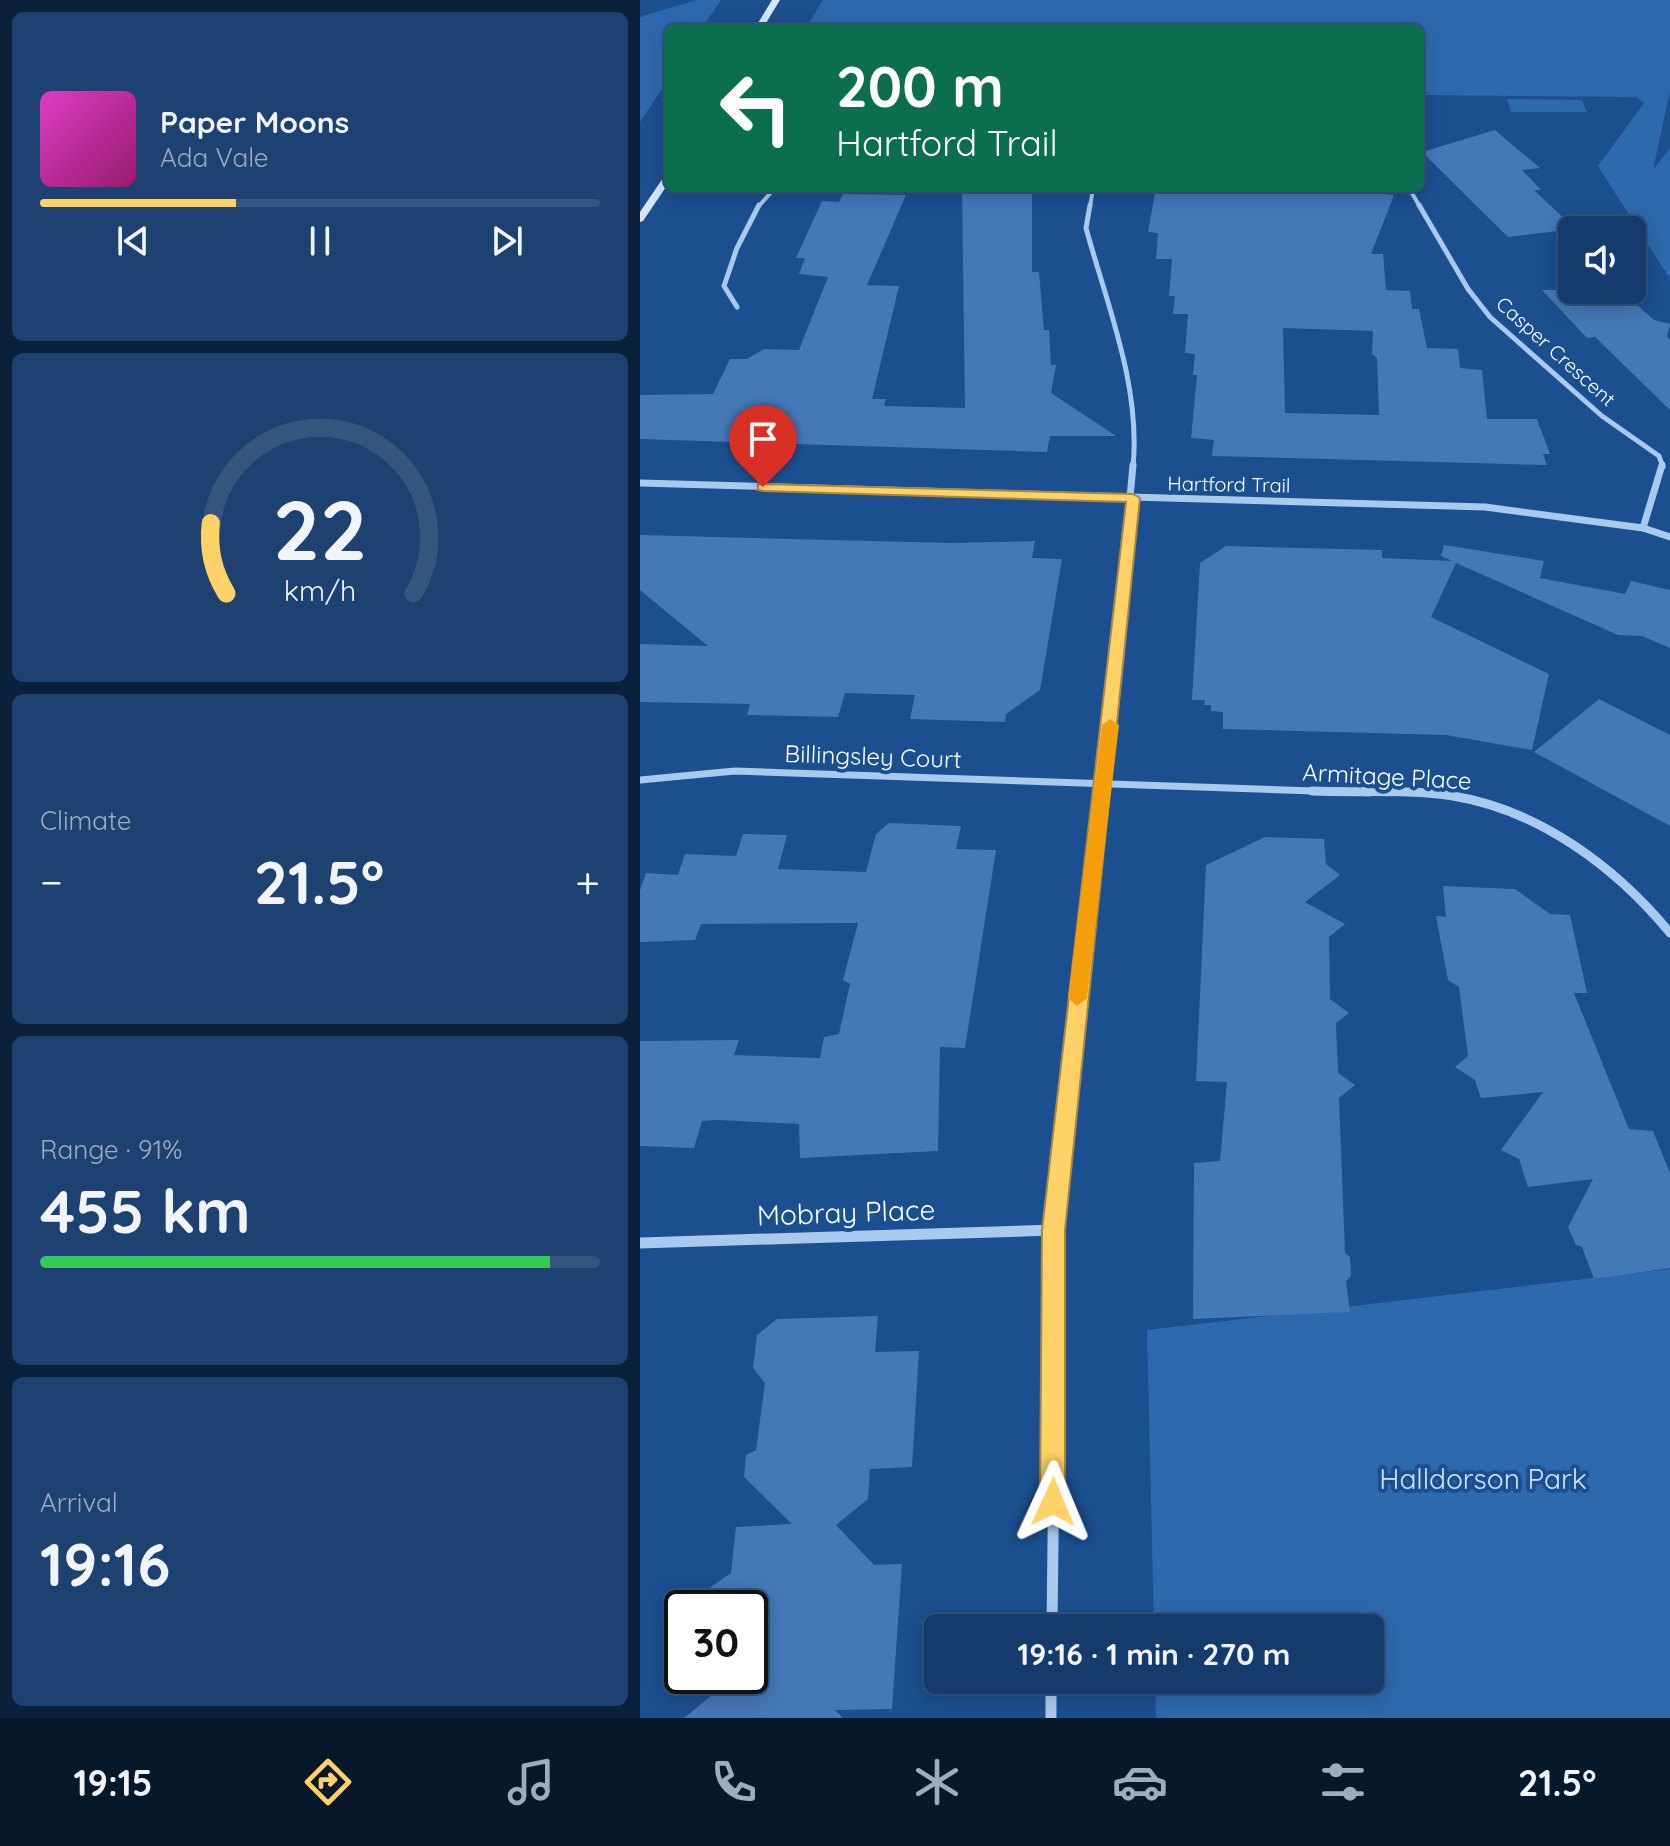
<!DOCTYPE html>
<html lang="en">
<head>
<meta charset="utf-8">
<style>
  body { margin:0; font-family:Quicksand,sans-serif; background:#1d4271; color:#f1f3f6; height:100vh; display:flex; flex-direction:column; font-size:30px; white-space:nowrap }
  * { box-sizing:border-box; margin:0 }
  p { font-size:26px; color:#9dadc1 }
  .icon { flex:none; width:44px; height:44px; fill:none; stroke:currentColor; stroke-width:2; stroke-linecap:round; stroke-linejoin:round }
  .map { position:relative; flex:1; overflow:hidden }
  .panel { display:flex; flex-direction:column; gap:12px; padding:12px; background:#0b203b; width:640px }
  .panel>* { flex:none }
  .guide { position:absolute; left:24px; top:24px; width:760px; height:168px; border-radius:12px; box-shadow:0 4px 20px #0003,0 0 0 2px #33557e; background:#0b6e4f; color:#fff; overflow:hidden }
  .fabs { position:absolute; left:918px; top:216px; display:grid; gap:16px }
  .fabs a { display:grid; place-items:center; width:88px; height:88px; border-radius:12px; background:#143b6b; box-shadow:0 4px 20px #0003,0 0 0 2px #33557e; font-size:40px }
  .speed { position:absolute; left:24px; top:1590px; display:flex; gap:16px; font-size:40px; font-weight:700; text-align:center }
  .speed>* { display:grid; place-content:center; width:104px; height:104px; border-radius:50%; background:#143b6b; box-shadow:0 4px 20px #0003,0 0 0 2px #33557e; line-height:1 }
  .speed .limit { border:4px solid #111; border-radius:12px; background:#fff; color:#111 }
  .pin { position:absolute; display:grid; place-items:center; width:68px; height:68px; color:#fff; margin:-82px -34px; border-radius:50% 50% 50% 0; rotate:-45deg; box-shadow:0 0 8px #0007 }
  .pin .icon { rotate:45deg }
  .me { position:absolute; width:88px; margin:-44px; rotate:1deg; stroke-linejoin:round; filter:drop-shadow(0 0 6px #0008) }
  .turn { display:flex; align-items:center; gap:28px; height:168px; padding:0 40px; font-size:36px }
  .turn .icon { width:104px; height:104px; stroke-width:2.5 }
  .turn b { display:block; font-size:56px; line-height:68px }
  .big { font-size:60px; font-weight:800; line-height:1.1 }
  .panel .tile { flex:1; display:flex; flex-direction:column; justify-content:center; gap:12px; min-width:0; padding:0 28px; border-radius:12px; background:#1d4271 }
  .panel .dial { align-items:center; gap:0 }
  .dial svg { height:208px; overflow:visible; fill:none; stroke:#33557e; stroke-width:7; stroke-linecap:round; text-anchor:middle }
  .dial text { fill:#f1f3f6; stroke:none }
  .song { display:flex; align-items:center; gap:24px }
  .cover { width:96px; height:96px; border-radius:12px; background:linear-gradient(135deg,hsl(310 70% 55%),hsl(320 70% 35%)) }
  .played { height:8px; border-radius:4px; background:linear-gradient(90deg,#ffd166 35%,#33557e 35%) }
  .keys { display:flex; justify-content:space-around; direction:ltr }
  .heat { display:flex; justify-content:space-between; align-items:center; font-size:44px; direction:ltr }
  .charge { height:12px; border-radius:6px; background:linear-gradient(90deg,#34c759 91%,#33557e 0) }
  .trip { position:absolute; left:284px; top:1614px; width:460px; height:80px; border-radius:12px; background:#143b6b; box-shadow:0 4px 20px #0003,0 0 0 2px #33557e; font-weight:800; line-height:80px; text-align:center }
  .tabs { display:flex; height:128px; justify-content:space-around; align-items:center; background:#08182b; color:#9dadc1 }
  .tabs .icon { width:56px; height:56px }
  .tabs .current { color:#ffd166 }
  .tabs b { font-size:36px; color:#f1f3f6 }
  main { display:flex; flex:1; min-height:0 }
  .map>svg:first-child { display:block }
  .green { fill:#2e69ad }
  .building { fill:#4478b7; fill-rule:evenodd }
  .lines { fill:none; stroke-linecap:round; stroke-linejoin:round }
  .minor-far4 { stroke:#a9c9ee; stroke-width:4 }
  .minor-far3 { stroke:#a9c9ee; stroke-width:5 }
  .minor-far2 { stroke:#a9c9ee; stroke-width:7 }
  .minor-far1 { stroke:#a9c9ee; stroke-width:9 }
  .minor { stroke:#a9c9ee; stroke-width:11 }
  .secondary { fill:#d6e6fa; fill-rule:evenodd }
  .route { fill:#ffd166; stroke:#a68842; stroke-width:2 }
  .slow { fill:#f59e0b }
  .labels { text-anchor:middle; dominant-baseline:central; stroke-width:8; stroke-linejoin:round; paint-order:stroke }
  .far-street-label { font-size:20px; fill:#fff; stroke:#1b4f8f }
  .street-label { font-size:24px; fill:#fff; stroke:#1b4f8f }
  .near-street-label { font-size:28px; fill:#fff; stroke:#1b4f8f }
  .near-park-label { font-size:28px; fill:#cfe3fa; stroke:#1b4f8f }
</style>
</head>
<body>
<main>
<section class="panel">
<div class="tile">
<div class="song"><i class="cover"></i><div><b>Paper Moons</b><p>Ada Vale</p></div></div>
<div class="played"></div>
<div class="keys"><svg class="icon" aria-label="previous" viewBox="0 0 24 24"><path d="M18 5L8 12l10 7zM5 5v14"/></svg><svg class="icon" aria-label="pause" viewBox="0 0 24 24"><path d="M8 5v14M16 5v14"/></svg><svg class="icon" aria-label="next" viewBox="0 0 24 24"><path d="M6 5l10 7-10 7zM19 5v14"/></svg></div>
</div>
<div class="tile dial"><svg viewBox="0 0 100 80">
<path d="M14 69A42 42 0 1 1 86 69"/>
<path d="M14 69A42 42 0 0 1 8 42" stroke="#ffd166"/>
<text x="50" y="56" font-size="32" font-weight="700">22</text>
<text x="50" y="72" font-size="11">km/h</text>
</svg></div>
<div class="tile"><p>Climate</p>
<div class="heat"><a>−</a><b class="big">21.5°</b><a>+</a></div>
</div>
<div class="tile"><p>Range · 91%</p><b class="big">455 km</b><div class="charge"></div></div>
<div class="tile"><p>Arrival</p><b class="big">19:16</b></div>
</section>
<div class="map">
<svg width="1030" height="1718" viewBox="0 0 1030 1718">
  <rect width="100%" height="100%" fill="#1b4f8f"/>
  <g class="green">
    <polygon points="57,0 81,0 62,28 28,28 28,80 0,122 0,17"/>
    <polygon points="183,0 1030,0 1030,91 1013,170 1030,148 1030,279 958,166 1004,103 996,97 780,95 780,28 166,28"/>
    <polygon points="867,99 942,100 947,112 871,112"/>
    <polygon points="1030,1269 1030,1718 516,1718 515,1680 730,1680 730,1628 514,1628 507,1330"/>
  </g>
  <g class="building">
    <polygon points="855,130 900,168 882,170 901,190 894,190 935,229 868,237 782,152"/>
    <path d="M516 188H684L754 195 731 254H743L746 290 770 291 772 309H779L787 348 818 349 820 368 842 370 847 419H897L910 454H903L907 465 572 456 574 440 551 438 557 375H553L555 354 545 353 548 314H533L535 296H529L532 259H516L518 233 508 232ZM643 328 733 331 732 354 737 358 739 415 645 413Z"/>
    <polygon points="392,190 392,272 399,272 404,330 409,330 411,365 416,365 411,393 476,436 410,436 407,452 0,439 0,395 73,394 90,359 107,359 124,349 159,350 188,277 159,274 165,258 156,258 182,201 199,202 203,194 266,195 227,285 259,286 232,399 246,399 244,406 325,408 322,192"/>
    <polygon points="902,290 980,290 1014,320 1030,324 1027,336 1030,340 1030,410 955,337 947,338"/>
    <polygon points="0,535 310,543 395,541 392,558 422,559 400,690 366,714 365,722 270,719 275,695 205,693 198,717 107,715 110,704 0,702 0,644 68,646 0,590"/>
    <polygon points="804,545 904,561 900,578 985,594 991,581 1030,590 1030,648 1002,636 978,635 816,563 791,617 909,674 892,750 806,735 583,729 583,712 571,711 571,705 564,705 565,700 552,700 560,563 586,546 742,550 742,558 812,561 801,556"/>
    <polygon points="959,699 1030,735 1030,826 894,752"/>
    <polygon points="249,823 321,826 316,849 356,850 325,1048 300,1047 298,1151 160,1158 159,1124 77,1120 62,1121 54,1148 0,1146 0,1041 99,1040 94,1055 180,1058 184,1037 199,1034 210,984 203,980 218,923 61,924 55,940 0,942 0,890 6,873 38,875 45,854 96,856 103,834 147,835 138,869 226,872 236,834"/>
    <polygon points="625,837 684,839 686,864 700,875 665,902 705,924 689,937 690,999 709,1013 696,1023 698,1073 715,1085 699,1098 705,1253 710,1257 711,1276 706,1281 710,1312 553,1319 554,1163 580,1161 587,1082 556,1081 566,865"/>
    <polygon points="803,886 875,889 910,914 930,915 947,993 934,993 989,1129 1013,1131 1030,1173 1030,1268 954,1279 942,1247 936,1245 928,1227 953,1179 888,1187 879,1159 861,1150 903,1092 841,1098 835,1080 815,1067 828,1056 819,987 808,980 796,916 806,917"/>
    <polygon points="238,1316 235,1352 279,1351 272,1467 230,1469 228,1499 196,1525 234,1565 262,1564 252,1709 195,1710 203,1718 44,1718 82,1687 83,1676 110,1676 110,1608 40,1608 91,1573 96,1527 152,1524 104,1477 106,1455 116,1450 125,1383 113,1368 117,1335 137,1319"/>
  </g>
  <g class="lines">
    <g class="minor-far4">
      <polyline points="769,188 780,207"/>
      <polyline points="118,207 135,188"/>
      <polyline points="450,207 453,188"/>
    </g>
    <g class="minor-far3">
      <path d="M450 205 446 228C467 305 501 386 493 467"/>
      <polyline points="779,205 828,289 850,317 962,416 1019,456 1023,467"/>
      <polyline points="97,307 84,286 97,248 119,205"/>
    </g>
    <g class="minor-far2">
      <polyline points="0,483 845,507 1003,528 1030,537"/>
      <polyline points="1003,528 1022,465"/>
      <polyline points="0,780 95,771 730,793"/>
      <polyline points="463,793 493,465"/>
    </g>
    <g class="minor-far1">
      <path d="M672 791C718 793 768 789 813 796 899 810 976 867 1030 933"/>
      <polyline points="417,1203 463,791"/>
    </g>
    <g class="minor">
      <polyline points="0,1243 414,1230"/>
      <polyline points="412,1628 417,1201"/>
      <polyline points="411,1680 411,1718"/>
    </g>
    <g class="secondary">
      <polygon points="132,0 140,0 123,28 115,28"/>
      <polygon points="28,174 28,184 3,221 0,222 0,212 25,175"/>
    </g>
  </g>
  <polygon class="route" points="118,484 493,494 500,498 425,1230 425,1502 422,1510 413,1514 404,1510 400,1502 402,1230 486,502 123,491 118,490"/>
  <polygon class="slow" points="470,719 479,725 447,998 437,1006 428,998 462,725"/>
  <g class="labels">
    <g class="far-street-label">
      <text transform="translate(916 351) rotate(42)">Casper Crescent</text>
      <text transform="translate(589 484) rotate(1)">Hartford Trail</text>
    </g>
    <g class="street-label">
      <text transform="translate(233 756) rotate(2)">Billingsley Court</text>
      <text transform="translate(747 776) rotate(3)">Armitage Place</text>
    </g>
    <g class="near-street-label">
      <text transform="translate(206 1212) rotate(-2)">Mobray Place</text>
    </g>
    <g class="near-park-label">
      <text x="843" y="1478">Halldorson Park</text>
    </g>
  </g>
</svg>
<div class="fabs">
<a><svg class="icon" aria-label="sound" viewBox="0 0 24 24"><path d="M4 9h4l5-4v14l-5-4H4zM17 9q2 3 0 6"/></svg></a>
</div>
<div class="speed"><div class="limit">30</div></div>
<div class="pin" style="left:123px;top:487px;background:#d93025"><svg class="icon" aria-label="arrive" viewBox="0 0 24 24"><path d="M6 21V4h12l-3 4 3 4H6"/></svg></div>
<svg class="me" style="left:413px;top:1502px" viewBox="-20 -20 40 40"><path d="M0-17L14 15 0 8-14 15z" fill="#ffd166" stroke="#fff" stroke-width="4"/></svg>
<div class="trip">19:16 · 1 min · 270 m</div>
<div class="guide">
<div class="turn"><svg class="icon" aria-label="left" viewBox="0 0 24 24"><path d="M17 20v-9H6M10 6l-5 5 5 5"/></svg><div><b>200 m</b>Hartford Trail</div></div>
</div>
</div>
</main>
<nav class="tabs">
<b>19:15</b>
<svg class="icon current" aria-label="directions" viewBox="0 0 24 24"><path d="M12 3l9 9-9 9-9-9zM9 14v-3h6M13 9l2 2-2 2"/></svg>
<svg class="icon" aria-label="music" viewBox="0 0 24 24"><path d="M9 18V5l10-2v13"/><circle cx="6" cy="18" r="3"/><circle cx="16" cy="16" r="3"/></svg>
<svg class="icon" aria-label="phone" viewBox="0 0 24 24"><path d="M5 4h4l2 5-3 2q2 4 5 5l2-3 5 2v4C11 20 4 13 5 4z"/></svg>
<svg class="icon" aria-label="climate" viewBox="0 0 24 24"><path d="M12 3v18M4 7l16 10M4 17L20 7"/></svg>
<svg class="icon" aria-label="car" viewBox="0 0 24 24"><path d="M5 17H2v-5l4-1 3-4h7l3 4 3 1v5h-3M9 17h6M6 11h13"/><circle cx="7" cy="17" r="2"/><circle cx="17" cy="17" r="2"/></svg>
<svg class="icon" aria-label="filters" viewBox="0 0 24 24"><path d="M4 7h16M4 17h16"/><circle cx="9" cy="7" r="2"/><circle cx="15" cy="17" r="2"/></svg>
<b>21.5°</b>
</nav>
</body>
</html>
